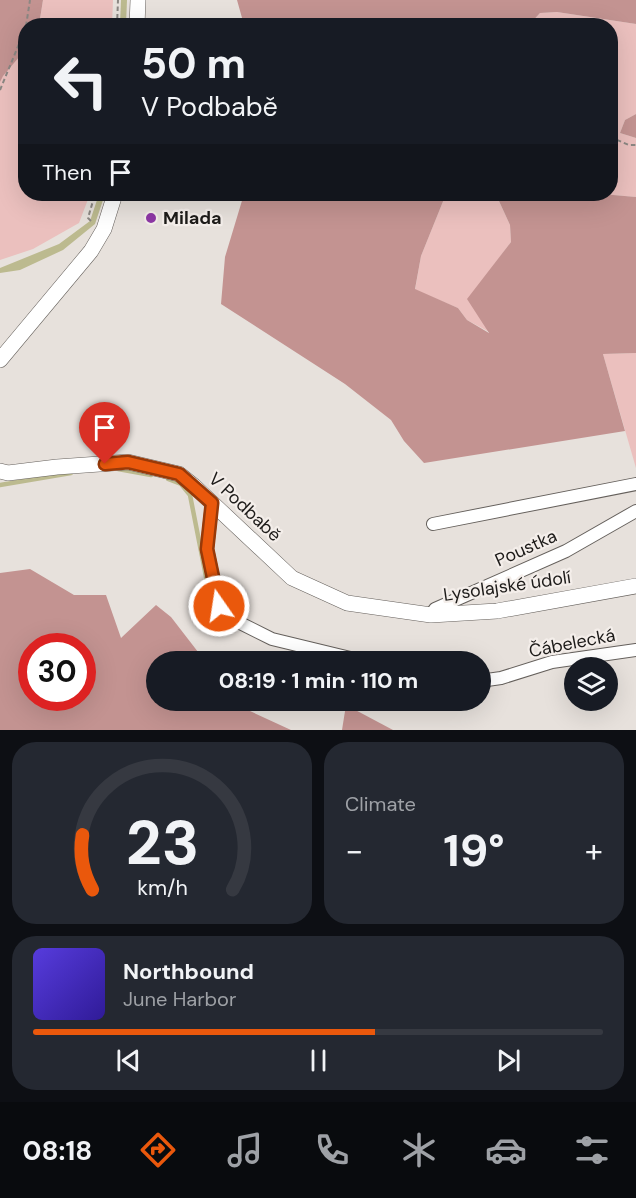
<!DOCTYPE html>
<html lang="en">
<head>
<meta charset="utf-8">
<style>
  body { margin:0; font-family:"DM Sans",sans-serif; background:#242831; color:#f1f3f6; height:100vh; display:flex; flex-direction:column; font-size:22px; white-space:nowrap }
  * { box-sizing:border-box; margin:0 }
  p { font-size:20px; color:#9ea1a6 }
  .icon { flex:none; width:33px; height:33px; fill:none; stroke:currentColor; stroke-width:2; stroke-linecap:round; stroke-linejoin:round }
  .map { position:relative; height:730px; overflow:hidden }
  .side { display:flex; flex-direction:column; gap:12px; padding:12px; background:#0d0f14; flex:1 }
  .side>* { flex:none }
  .top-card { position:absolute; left:18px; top:18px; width:600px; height:183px; border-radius:24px; box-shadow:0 6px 24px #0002; background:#171b24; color:#f1f3f6; overflow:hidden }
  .tools { position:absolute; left:564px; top:657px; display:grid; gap:12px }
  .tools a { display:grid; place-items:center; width:54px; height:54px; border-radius:50%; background:#171b24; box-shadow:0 6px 24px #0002; font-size:30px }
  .speed { position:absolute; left:18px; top:633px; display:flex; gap:12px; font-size:30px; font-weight:700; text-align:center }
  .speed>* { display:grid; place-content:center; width:78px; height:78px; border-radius:50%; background:#171b24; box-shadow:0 6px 24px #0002; line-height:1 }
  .speed .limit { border:9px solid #d22; background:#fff; color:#111 }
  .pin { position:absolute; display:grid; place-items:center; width:51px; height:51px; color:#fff; margin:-62px -26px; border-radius:50% 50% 50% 0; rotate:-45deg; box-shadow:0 0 6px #0007 }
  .pin .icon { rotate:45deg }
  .me { position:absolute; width:66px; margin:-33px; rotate:347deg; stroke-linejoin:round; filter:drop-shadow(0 0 4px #0008) }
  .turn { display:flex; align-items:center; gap:21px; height:126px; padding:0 24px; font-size:27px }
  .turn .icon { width:78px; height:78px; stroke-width:2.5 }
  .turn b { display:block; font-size:42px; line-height:51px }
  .then { display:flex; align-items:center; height:57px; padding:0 24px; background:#0003; gap:12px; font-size:22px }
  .big { font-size:45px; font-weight:700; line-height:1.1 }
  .side .widget { flex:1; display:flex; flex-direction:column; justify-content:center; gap:9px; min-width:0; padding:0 21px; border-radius:24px; background:#242831 }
  .side .dial { align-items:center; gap:0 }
  .dial svg { height:156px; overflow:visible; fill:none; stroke:#363941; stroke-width:7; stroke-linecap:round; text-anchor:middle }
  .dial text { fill:#f1f3f6; stroke:none }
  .song { display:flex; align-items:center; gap:18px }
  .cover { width:72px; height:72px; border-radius:9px; background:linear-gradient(135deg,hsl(250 70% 55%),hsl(250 70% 35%)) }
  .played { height:6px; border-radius:3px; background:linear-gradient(90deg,#ea580c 60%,#363941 60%) }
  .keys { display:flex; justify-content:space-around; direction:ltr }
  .heat { display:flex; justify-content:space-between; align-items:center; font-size:33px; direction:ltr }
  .side .tiles { flex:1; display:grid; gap:12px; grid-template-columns:1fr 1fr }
  .widget:last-child { grid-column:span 2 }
  .trip { position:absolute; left:146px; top:651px; width:345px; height:60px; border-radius:30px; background:#171b24; box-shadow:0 6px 24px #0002; font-weight:700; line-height:60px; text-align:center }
  .menu { display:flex; height:96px; justify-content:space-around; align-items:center; background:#090b0e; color:#9ea1a6 }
  .menu .icon { width:42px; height:42px }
  .menu .selected { color:#ea580c }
  .menu b { font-size:27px; color:#f1f3f6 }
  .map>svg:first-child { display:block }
  .green { fill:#ebc0be }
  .forest { fill:#c39391; fill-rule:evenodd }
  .water { fill:#bcba8f }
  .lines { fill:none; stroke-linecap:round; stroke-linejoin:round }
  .stream { stroke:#bcba8f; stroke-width:4.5 }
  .minor-casing { stroke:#65605c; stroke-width:14 }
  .tertiary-casing { stroke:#65605c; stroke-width:16 }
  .path { stroke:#8b8783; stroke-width:2; stroke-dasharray:4.5 3; stroke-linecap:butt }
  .minor { stroke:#fff; stroke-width:12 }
  .tertiary { stroke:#fff; stroke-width:15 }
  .route-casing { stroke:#983908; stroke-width:15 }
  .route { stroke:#ea580c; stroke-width:10 }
  .poi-dot { fill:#8d37a5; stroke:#f4eeea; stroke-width:2 }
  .labels { text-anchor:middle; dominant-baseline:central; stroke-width:4.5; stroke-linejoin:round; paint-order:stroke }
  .poi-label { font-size:18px; font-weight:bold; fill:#1d1b19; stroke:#f4eeea; text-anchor:start }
  .street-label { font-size:18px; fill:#1d1b19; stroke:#f4eeea }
</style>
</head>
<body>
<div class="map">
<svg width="636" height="730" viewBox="0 0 636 730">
  <rect width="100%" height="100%" fill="#e7e1dc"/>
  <g class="green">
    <polygon points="43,0 113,0 112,25 39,26"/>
    <polygon points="557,12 636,24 636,114 625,120 620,133 636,138 636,197 602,194 610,194 610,26 528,26 540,13"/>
    <polygon points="25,50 26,194 90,194 79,223 33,249 0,260 0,82 2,76"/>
    <polygon points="446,194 505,194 499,201 510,225 511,242 493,266 491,333 467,320 458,308 415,290 421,256"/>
    <polygon points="636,353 636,468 603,354"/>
  </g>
  <g class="forest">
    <polygon points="0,0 43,0 39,25 26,26 25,50 3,76 0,82"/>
    <polygon points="237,0 636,0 636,24 557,12 540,13 528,26 244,25"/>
    <polygon points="636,114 636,138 620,133 625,120"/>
    <polygon points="244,194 446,194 421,256 415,289 458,308 467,320 489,333 467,299 511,242 510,225 499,201 505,194 602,194 636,197 636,353 603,354 625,431 424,463 404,441 391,420 345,384 221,304 225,257"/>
    <path d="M30 569 74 595H106L121 638 156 605 171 617 205 661 156 662V700L235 701 239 706 291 730H0V573ZM32 646H82V698H32Z"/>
    <polygon points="346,705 393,730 342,730"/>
  </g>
  <g class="water">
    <polygon points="121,0 127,0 126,25 120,25"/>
    <polygon points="99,194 105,194 95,224 63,250 20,270 0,273 0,268 59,244 90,221"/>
  </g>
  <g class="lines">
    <g class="stream">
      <polyline points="118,469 151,475"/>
      <polyline points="168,479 181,484 190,495 210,597"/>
      <polyline points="0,485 71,473"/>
    </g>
    <defs>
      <g id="minor">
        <polyline points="212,503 207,549 219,606 232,619 272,639 367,662"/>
        <polyline points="433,524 636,484"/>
        <polyline points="431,615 435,609 566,551 636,511"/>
        <polyline points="480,681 501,678 552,662 636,650"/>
      </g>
      <g id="tertiary">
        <polyline points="137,26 138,0"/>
        <polyline points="0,360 91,251 104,229 115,194"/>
        <polyline points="0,471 8,473 57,467 128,462 179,474 194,486 292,578 347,603 431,615 497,611 636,586"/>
      </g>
    </defs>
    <use href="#minor" class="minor-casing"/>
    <use href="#tertiary" class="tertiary-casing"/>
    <g class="path">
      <polyline points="26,26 30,0"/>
      <polyline points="117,26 118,0"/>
      <polyline points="0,90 26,27"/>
      <polyline points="610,137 629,145 636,145"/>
      <polyline points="91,221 88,218 95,194"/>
    </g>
    <use href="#minor" class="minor"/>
    <use href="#tertiary" class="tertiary"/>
  </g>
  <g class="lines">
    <defs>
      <polyline id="route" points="105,464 128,462 179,474 212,503 207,549 219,606"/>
    </defs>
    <use href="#route" class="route-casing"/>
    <use href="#route" class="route"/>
  </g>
  <circle class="poi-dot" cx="151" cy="218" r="6"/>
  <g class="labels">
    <g class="poi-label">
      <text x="163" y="218">Milada</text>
    </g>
    <g class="street-label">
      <text transform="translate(245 507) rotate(43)">V Podbabě</text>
      <text transform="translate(526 548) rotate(-24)">Poustka</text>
      <text transform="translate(507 586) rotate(-8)">Lysolajské údolí</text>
      <text transform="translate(572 643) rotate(-11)">Čábelecká</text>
    </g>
  </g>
</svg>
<div class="tools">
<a><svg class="icon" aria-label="layers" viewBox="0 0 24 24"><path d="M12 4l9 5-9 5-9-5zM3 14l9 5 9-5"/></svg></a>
</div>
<div class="speed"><div class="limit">30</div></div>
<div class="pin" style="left:105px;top:464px;background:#d93025"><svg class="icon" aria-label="arrive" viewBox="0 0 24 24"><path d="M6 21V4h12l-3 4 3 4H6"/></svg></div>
<svg class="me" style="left:219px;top:606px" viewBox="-20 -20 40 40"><circle r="17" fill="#ea580c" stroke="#fff" stroke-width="3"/><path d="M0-11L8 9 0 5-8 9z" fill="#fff"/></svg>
<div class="trip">08:19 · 1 min · 110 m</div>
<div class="top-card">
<div class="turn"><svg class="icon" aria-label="left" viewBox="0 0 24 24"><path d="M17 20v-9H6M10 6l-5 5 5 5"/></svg><div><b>50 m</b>V Podbabě</div></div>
<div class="then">Then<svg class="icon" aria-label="arrive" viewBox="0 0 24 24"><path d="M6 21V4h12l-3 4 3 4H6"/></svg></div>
</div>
</div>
<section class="side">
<div class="tiles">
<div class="widget dial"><svg viewBox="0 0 100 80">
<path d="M14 69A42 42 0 1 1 86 69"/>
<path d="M14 69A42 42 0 0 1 9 41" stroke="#ea580c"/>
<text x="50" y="56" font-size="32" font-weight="700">23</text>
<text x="50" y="72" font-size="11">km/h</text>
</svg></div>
<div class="widget"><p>Climate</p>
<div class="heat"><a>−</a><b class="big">19°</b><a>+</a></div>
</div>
<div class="widget">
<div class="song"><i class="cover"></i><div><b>Northbound</b><p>June Harbor</p></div></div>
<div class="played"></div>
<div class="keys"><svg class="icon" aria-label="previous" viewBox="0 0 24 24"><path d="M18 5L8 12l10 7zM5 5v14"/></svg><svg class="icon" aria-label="pause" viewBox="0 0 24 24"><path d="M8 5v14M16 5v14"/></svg><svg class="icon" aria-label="next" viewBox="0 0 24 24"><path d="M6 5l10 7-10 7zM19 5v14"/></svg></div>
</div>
</div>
</section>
<nav class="menu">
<b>08:18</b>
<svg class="icon selected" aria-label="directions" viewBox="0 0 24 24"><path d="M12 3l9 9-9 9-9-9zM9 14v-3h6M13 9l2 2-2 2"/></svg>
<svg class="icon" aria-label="music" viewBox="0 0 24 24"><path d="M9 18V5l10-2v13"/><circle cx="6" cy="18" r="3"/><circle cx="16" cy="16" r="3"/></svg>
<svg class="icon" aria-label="phone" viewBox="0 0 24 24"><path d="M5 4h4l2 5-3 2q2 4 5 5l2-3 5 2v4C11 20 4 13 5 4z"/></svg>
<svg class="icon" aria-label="climate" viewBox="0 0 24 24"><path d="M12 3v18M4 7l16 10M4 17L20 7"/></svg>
<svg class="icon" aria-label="car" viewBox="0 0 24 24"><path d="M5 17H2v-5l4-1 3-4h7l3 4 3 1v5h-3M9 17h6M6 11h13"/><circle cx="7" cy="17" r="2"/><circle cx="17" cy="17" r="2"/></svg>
<svg class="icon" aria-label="filters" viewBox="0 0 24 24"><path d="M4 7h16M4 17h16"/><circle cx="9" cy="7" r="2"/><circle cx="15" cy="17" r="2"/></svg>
</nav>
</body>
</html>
